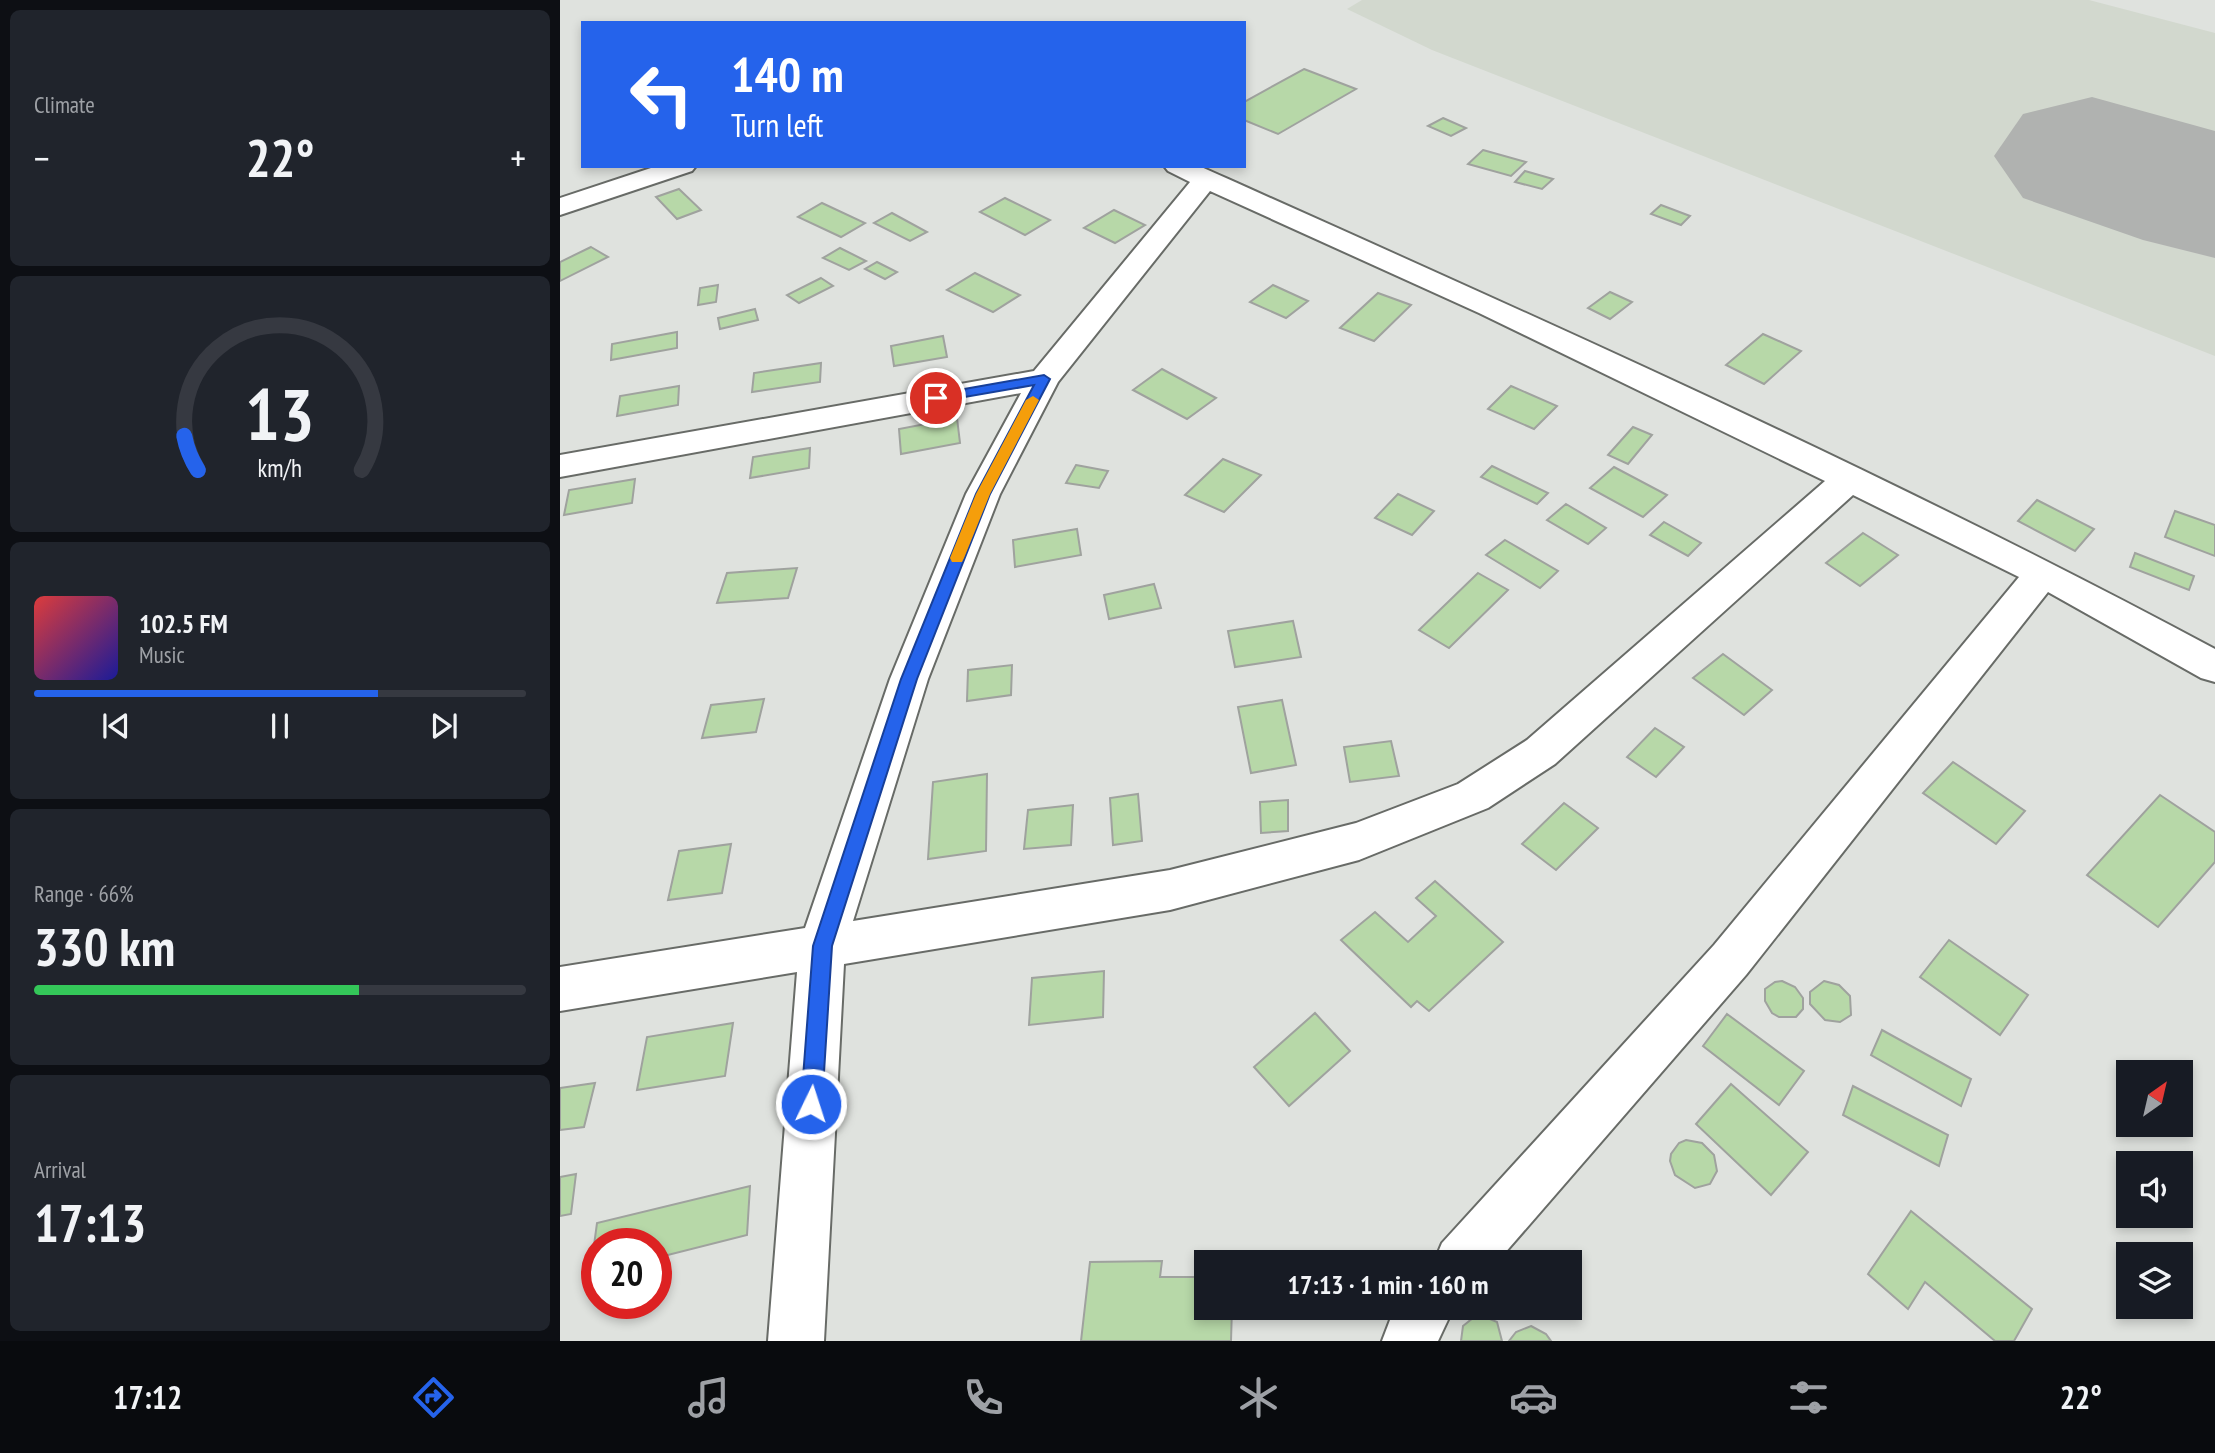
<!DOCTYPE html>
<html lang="en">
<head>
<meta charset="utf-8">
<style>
  body { margin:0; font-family:"PT Sans Narrow",sans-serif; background:#20242c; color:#f1f3f6; height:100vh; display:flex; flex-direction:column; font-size:26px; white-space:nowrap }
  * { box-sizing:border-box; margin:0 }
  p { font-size:23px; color:#9ea1a6 }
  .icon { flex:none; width:38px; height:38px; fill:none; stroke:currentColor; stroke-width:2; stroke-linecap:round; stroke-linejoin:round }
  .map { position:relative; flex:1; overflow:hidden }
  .side { display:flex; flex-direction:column; gap:10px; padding:10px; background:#0d0f14; width:560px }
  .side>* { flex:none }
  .hud { position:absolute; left:21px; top:21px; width:665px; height:147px; border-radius:0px; box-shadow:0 4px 10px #0003; background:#2563eb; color:#fff; overflow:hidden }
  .needle { width:46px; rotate:34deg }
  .tools { position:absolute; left:1556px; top:1060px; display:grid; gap:14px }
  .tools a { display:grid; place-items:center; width:77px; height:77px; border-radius:0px; background:#171b24; box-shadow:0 4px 10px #0003; font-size:35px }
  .speed { position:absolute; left:21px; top:1228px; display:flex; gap:14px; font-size:35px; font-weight:700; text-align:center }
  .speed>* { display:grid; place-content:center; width:91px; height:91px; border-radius:50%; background:#171b24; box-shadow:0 4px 10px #0003; line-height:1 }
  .speed .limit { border:10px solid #d22; background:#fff; color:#111 }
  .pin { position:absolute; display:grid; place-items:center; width:60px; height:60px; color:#fff; margin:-30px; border:4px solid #fff; border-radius:50%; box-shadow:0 2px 7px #0007 }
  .me { position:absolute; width:77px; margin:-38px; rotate:4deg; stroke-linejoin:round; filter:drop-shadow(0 0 5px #0008) }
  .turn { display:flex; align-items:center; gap:24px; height:147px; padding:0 35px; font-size:32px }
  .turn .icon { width:91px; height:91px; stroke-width:2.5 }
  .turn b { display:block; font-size:49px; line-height:60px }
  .big { font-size:52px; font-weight:800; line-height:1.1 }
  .side .card { flex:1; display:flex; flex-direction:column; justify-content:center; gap:10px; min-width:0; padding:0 24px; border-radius:10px; background:#20242c }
  .side .dial { align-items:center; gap:0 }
  .dial svg { height:182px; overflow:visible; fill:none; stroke:#363941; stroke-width:7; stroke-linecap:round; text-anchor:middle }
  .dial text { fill:#f1f3f6; stroke:none }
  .song { display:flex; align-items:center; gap:21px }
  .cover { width:84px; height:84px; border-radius:10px; background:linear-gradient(135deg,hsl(0 70% 55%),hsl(240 70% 35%)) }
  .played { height:7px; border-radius:4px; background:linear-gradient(90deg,#2563eb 70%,#363941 70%) }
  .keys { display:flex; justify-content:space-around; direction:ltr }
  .heat { display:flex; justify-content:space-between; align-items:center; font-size:38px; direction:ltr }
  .charge { height:10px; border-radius:5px; background:linear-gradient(90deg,#34c759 66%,#363941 0) }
  .trip { position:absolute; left:634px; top:1250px; width:388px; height:70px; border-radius:0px; background:#171b24; box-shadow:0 4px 10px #0003; font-weight:800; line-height:70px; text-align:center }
  .menu { display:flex; height:112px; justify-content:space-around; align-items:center; background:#090b0e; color:#9ea1a6 }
  .menu .icon { width:49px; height:49px }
  .menu .selected { color:#2563eb }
  .menu b { font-size:32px; color:#f1f3f6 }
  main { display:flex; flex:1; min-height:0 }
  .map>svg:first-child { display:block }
  .built { fill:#d2d8ce }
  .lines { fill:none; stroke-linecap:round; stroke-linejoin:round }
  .runway { fill:#b0b2b0; fill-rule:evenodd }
  .building { fill:#b7d8a8; stroke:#9fa29e; stroke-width:2 }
  .minor-casing { stroke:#686b67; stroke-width:4 }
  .minor { fill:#fff; fill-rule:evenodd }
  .route { fill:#2563eb; stroke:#184099; stroke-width:2 }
  .slow { fill:#f59e0b }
</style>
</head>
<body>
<main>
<section class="side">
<div class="card"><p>Climate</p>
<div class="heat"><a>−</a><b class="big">22°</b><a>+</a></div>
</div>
<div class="card dial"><svg viewBox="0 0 100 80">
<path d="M14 69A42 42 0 1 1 86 69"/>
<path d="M14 69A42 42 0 0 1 8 54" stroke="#2563eb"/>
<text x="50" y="56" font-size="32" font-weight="700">13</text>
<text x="50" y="72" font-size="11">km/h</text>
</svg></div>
<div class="card">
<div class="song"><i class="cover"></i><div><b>102.5 FM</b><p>Music</p></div></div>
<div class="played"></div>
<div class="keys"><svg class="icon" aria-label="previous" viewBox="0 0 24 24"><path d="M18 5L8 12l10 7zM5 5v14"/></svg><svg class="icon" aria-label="pause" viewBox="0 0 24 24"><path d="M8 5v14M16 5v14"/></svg><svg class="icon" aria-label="next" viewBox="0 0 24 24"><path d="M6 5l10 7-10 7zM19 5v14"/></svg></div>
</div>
<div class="card"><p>Range · 66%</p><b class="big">330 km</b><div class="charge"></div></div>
<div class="card"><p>Arrival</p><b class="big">17:13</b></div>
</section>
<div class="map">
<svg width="1655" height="1341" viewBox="0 0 1655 1341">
  <rect width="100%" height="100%" fill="#dfe2de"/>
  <polygon class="built" points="802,0 1529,0 1655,33 1655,356 872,50 787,9"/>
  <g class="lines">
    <polygon class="runway" points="1532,97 1655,131 1655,258 1583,240 1463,198 1434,156 1463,114"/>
  </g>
  <g class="building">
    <polygon points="744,69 796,89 718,134 684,120 684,102"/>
    <polygon points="883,118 906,128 891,136 868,126"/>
    <polygon points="923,150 966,162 951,176 908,164"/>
    <polygon points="965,171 993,179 982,189 955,182"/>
    <polygon points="119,189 141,210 117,219 96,197"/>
    <polygon points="445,198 490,220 465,235 420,212"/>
    <polygon points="262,203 305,223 281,237 238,217"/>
    <polygon points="1101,205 1130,216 1121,225 1091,214"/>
    <polygon points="554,210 585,225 555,243 524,228"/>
    <polygon points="332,213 367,232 350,241 314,223"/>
    <polygon points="31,247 48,257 0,281 0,262"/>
    <polygon points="280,248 306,261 289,270 263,258"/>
    <polygon points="317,262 337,272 325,279 305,269"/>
    <polygon points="415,273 460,295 433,312 387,290"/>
    <polygon points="261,278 273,286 239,303 227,295"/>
    <polygon points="158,285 156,302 138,305 140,288"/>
    <polygon points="713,285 748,301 726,318 690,302"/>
    <polygon points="1050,292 1072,302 1050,319 1028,308"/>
    <polygon points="818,293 851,305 814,341 780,328"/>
    <polygon points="195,309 198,320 160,329 158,318"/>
    <polygon points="117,332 117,348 51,360 52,344"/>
    <polygon points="1203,334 1241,351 1204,384 1166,365"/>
    <polygon points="383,336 387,357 334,366 331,346"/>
    <polygon points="261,363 260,382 192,392 194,373"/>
    <polygon points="602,369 656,398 627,419 573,390"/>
    <polygon points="119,386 118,405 57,416 60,396"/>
    <polygon points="951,386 997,406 974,429 928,409"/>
    <polygon points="397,418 400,443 341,454 339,429"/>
    <polygon points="1073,427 1092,435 1068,464 1048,455"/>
    <polygon points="250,448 249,468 190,478 193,457"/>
    <polygon points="663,459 701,475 664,512 625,495"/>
    <polygon points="516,465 548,471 539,488 506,483"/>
    <polygon points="932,466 988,493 977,504 921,477"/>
    <polygon points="1054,467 1107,495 1083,517 1030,488"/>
    <polygon points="75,479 72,503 4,515 9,490"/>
    <polygon points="838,494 874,511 852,535 815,518"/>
    <polygon points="1477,500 1534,529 1515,551 1458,521"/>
    <polygon points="1006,504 1046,528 1028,544 987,520"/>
    <polygon points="1615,511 1655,525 1655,556 1605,537"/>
    <polygon points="1104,522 1141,543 1128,556 1090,535"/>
    <polygon points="517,529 521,555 455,567 453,540"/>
    <polygon points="1303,533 1338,555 1300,586 1266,563"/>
    <polygon points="945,540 998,571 980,588 926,555"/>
    <polygon points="1575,553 1634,576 1629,590 1570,567"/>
    <polygon points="237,568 228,598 157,603 167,573"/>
    <polygon points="918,573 948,590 889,648 859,630"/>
    <polygon points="594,584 601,608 549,619 544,595"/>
    <polygon points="733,621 741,657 675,667 668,631"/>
    <polygon points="1163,654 1212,690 1184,715 1133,678"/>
    <polygon points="452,665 451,695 407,701 408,670"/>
    <polygon points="204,699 196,732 142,738 151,705"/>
    <polygon points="722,700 736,765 691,773 678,707"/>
    <polygon points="1095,728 1124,747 1096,777 1067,757"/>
    <polygon points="831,741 839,776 790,782 784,747"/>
    <polygon points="1393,762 1465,811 1436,844 1363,793"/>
    <polygon points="427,774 426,851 368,859 373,782"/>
    <polygon points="578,794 582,841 553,845 550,798"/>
    <polygon points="1600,795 1655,832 1655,862 1598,927 1527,875"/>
    <polygon points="728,800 728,831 701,833 700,802"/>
    <polygon points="1004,803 1038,828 996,870 962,844"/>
    <polygon points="513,805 511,845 464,849 468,810"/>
    <polygon points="171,844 162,893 108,900 119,851"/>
    <polygon points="875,881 943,942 869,1011 857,1001 851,1007 781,940 815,912 848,942 876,916 856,898"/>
    <polygon points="1389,940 1468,995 1440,1035 1360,977"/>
    <polygon points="544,971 543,1017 469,1025 472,978"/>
    <polygon points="1222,981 1235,987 1243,998 1243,1009 1236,1017 1219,1017 1212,1013 1205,1001 1205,989 1215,982"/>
    <polygon points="1264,981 1279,985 1290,996 1291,1015 1280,1022 1265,1020 1250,1004 1250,992"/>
    <polygon points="755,1013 790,1051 729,1106 694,1067"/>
    <polygon points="1167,1014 1244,1071 1219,1105 1143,1046"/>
    <polygon points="173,1023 165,1076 77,1090 87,1037"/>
    <polygon points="1322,1030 1411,1079 1401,1106 1311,1055"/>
    <polygon points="35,1083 24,1127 0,1130 0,1088"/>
    <polygon points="1171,1084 1248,1152 1211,1195 1136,1124"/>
    <polygon points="1293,1086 1388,1135 1379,1166 1283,1115"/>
    <polygon points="1126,1140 1142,1143 1154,1155 1157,1171 1150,1184 1135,1188 1115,1175 1110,1161 1111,1154 1119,1143"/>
    <polygon points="16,1174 11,1214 0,1216 0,1177"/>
    <polygon points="190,1186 187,1235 96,1258 96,1244 37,1244 37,1273 30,1275 37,1223"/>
    <polygon points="1351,1211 1472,1309 1454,1341 1435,1341 1365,1282 1348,1309 1308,1274"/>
    <polygon points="602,1261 600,1277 646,1277 646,1307 672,1307 671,1341 521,1341 530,1262"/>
    <polygon points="918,1314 937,1322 942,1341 901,1341 903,1326"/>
    <polygon points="971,1326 986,1334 991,1341 949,1341 956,1332"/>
  </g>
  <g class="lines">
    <defs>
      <g id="minor">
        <polygon points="97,166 136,166 132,171 0,215 0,198"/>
        <path d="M604 166H639C981 319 1325 472 1655 649V682L1641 678 1488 592 1186 975 937 1262H874L882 1243 1154 945 1459 577 1293 495 995 764 928 808 799 860 610 910 284 964 264 1341H208L237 972 0 1011V967L245 928 330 679 406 494 461 393 0 477V455L474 371 630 182 608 171ZM650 191 919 313 1265 481 967 740 898 784 796 823 610 870 293 921 368 679 440 494 498 382Z"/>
        <polygon points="835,1307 894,1307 878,1341 822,1341"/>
      </g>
    </defs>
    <use href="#minor" class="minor-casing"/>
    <use href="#minor" class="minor"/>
  </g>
  <polygon class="route" points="484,375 490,379 430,494 357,679 272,946 262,1104 259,1111 251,1114 244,1111 241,1104 253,946 341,679 416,494 474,385 376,402 370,398 376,394"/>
  <polygon class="slow" points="473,396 479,400 430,494 404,558 402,562 392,562 390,558 416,494 466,400"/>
</svg>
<div class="tools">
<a><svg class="needle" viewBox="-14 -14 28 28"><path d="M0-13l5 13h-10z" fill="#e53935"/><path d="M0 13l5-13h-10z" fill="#9ea1a6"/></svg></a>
<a><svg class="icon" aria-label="sound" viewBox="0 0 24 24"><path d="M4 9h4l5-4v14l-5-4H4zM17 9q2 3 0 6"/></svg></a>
<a><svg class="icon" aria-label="layers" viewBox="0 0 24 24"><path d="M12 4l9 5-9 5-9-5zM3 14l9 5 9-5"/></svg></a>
</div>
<div class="speed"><div class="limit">20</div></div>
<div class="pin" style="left:376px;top:398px;background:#d93025"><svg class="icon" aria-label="arrive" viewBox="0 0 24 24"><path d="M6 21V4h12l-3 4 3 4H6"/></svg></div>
<svg class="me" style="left:251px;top:1104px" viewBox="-20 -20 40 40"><circle r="17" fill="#2563eb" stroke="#fff" stroke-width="3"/><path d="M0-11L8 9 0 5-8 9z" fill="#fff"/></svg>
<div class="trip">17:13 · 1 min · 160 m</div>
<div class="hud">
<div class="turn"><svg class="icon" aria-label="left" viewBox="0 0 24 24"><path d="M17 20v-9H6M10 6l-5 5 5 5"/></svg><div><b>140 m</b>Turn left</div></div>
</div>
</div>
</main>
<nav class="menu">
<b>17:12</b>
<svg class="icon selected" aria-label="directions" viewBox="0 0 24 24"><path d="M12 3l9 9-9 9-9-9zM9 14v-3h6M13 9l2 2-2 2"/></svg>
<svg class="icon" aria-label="music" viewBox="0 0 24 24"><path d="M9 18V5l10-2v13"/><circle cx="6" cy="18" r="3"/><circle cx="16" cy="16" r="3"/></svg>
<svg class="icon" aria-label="phone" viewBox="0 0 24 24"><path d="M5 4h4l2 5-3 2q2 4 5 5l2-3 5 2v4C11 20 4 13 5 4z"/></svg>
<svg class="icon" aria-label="climate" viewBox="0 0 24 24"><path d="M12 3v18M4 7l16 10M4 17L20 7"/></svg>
<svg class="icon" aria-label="car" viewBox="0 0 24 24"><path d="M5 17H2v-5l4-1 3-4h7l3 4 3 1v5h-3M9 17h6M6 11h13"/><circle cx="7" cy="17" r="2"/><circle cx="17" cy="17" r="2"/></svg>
<svg class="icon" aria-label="filters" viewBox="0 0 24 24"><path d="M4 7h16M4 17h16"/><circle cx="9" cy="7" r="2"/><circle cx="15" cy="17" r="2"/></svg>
<b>22°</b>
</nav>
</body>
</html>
